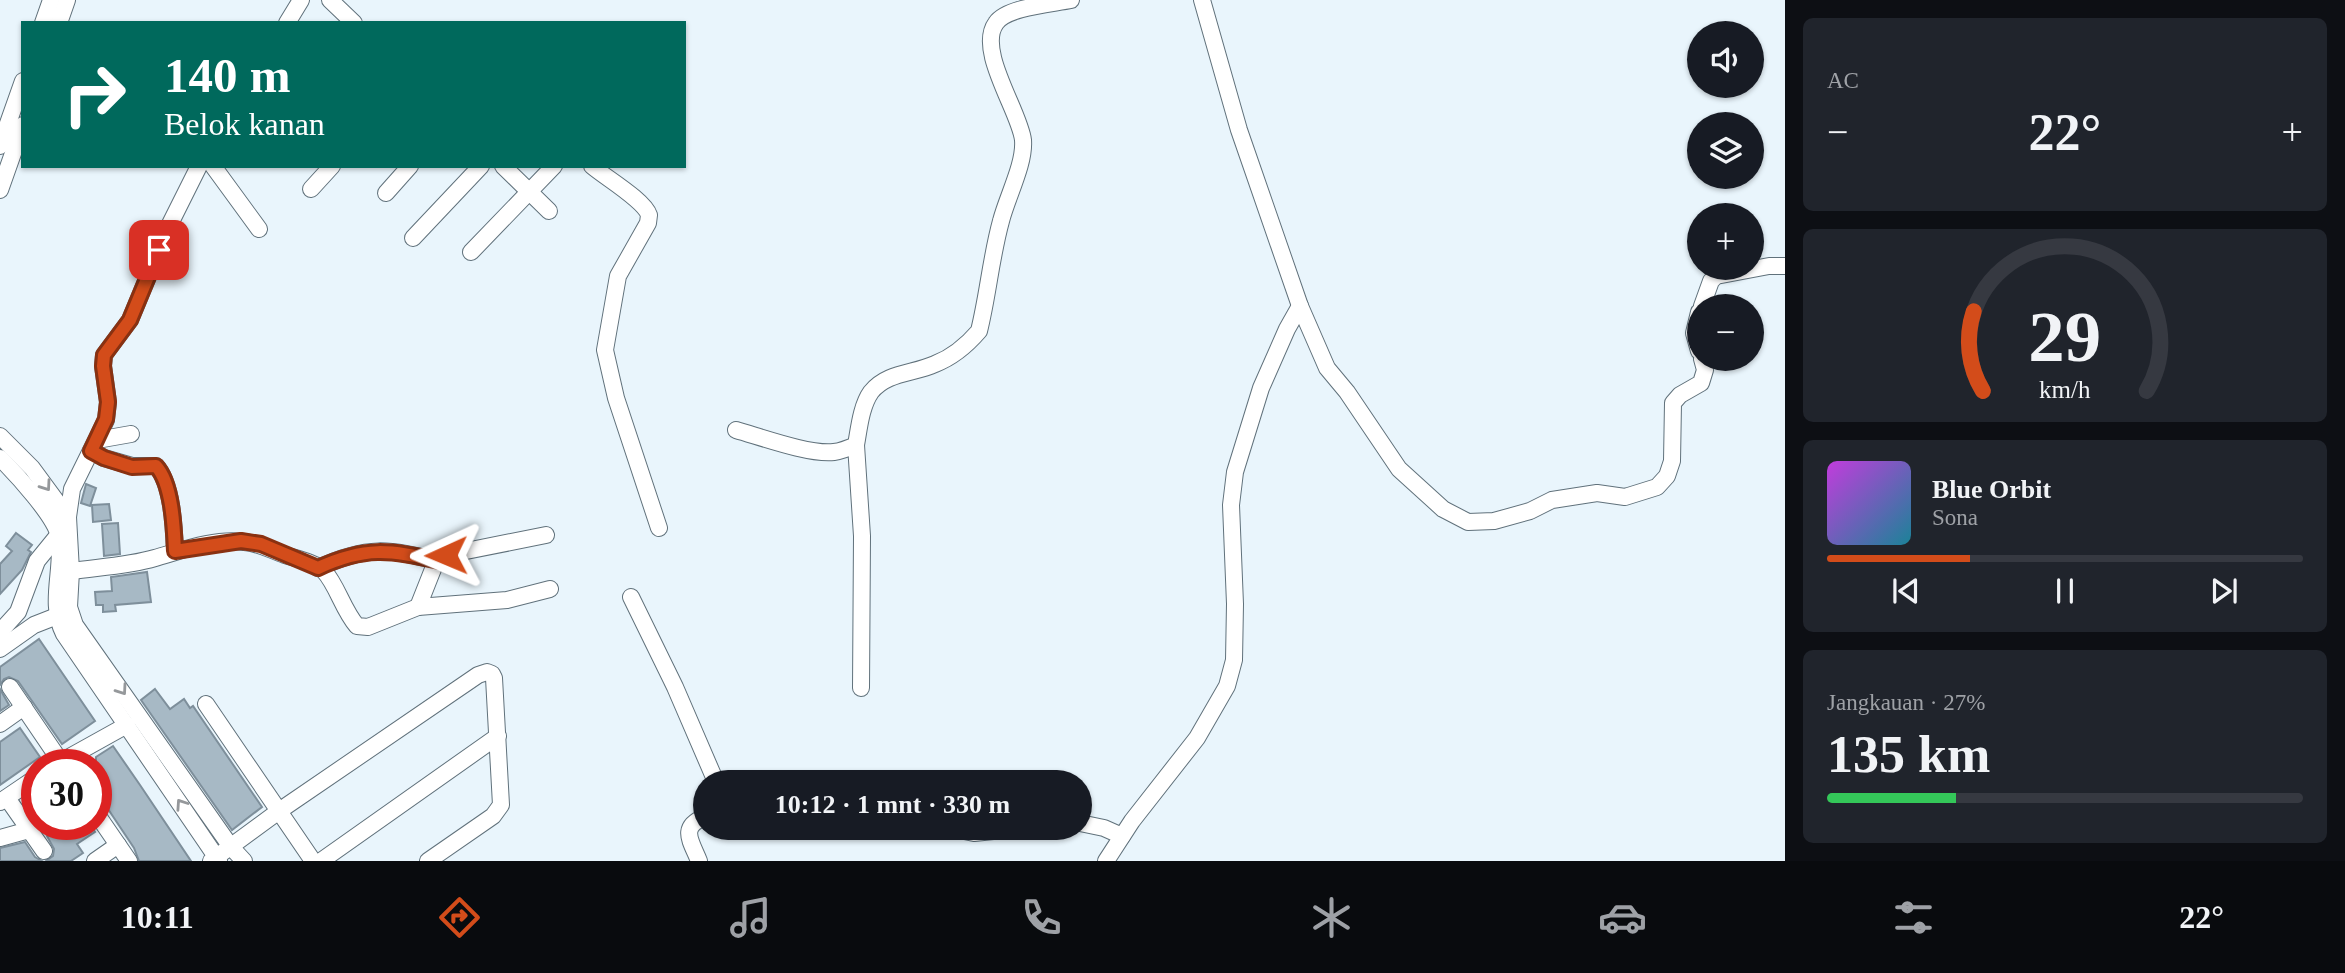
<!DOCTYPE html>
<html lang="id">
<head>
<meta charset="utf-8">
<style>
  body { margin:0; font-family:Georgia,serif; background:#20242c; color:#f1f3f6; height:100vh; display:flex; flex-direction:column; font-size:26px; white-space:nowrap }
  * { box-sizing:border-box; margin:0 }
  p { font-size:23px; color:#9ea1a6 }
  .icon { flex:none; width:38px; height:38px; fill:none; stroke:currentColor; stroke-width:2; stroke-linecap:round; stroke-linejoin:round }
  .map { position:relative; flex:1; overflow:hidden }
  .sheet { display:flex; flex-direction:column; gap:18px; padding:18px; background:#0d0f14; width:560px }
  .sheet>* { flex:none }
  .guide { position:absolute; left:21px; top:21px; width:665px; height:147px; border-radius:0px; box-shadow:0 2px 5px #0004; background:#00695c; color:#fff; overflow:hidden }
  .controls { position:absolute; left:1687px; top:21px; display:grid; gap:14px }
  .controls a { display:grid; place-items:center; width:77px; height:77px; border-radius:50%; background:#171b24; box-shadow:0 2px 5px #0004; font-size:35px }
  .speed { position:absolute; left:21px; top:749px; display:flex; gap:14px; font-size:35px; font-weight:700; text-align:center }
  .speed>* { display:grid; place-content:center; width:91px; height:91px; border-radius:50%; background:#171b24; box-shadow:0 2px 5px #0004; line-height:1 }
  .speed .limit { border:10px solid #d22; background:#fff; color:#111 }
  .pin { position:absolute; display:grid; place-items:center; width:60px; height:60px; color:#fff; margin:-30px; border-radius:14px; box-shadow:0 4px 10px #0006 }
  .me { position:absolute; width:77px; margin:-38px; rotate:269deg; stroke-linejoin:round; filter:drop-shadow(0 0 5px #0008) }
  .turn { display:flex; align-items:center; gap:24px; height:147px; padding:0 28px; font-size:32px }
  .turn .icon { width:91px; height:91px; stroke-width:2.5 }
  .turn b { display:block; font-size:49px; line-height:60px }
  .big { font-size:52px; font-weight:800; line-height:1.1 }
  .sheet .tile { flex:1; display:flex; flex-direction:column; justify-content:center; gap:10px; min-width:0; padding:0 24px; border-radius:10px; background:#20242c }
  .sheet .dial { align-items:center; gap:0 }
  .dial svg { height:182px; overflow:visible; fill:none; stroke:#363941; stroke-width:7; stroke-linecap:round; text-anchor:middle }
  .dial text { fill:#f1f3f6; stroke:none }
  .song { display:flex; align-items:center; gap:21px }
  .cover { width:84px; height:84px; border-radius:10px; background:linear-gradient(135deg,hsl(290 70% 55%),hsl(190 70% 35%)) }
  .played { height:7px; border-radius:4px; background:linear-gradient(90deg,#d34c1a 30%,#363941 30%) }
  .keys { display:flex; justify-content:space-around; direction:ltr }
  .heat { display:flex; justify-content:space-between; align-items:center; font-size:38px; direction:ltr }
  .charge { height:10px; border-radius:5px; background:linear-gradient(90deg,#34c759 27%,#363941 0) }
  .trip { position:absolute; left:693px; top:770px; width:399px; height:70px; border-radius:35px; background:#171b24; box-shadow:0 2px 5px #0004; font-weight:800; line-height:70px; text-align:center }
  .menu { display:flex; height:112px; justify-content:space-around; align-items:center; background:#090b0e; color:#9ea1a6 }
  .menu .icon { width:49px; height:49px }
  .menu .current { color:#d34c1a }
  .menu b { font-size:32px; color:#f1f3f6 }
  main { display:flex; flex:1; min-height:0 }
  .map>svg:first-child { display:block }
  .building { fill:#a7b9c5; stroke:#7e8f9b; stroke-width:2 }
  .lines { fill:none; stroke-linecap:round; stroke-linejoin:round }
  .minor-casing { stroke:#60717b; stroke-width:18 }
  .minor { stroke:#fff; stroke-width:16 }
  .oneway { stroke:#95989b }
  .route-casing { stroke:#893111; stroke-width:18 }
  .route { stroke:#d34c1a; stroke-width:12 }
</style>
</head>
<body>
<main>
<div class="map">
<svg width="1785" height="861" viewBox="0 0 1785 861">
  <rect width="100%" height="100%" fill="#e9f5fc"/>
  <g class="building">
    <polygon points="86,484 96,488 90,506 81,503"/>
    <polygon points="109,504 111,520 93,522 92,505"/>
    <polygon points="118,523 120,554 104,556 102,524"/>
    <polygon points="16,533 32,545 28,550 31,552 22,570 0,594 0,564 12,551 6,546"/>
    <polygon points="147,572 151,602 115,605 116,611 103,612 103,605 96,605 95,592 112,591 111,577"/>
    <polygon points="39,639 95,721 62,744 18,681 9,677 4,679 0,685 0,667"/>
    <polygon points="0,689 9,705 0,711"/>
    <polygon points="155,689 170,709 184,699 190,708 193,706 262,807 232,830 141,700"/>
    <polygon points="20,728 40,757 0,785 0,742"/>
    <polygon points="113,746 140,785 191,861 139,861 134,848 96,791 96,757"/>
    <polygon points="42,824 90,824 95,832 77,844 83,853 71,861 46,861 53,856 54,849 47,836 50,835"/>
    <polygon points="25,842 35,857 42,861 0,861 0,848"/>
  </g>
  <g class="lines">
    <defs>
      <g id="minor">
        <polyline points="330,0 354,23"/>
        <polyline points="1202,0 1239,130 1300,306 1327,368 1347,392 1399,469 1443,509 1468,522 1494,521 1530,511 1552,500 1597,493 1625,497 1657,487 1667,476 1672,461 1673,403 1680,395 1701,383 1705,370 1702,359"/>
        <polyline points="43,23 51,0"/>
        <polyline points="59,23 67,0"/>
        <polyline points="287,23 301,0"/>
        <polyline points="0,146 23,81"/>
        <polyline points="213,166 259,229"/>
        <polyline points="503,166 549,211"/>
        <path d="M592 166C606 178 644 200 649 215L648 223 618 276 605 350 616 398 659 528"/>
        <polyline points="311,189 332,166"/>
        <polyline points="0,190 23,125"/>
        <polyline points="386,193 410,166"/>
        <polyline points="413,238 481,166"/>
        <polyline points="471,252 554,166"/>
        <polyline points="1702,306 1711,281 1716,276 1769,266 1785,266"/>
        <polyline points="1699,312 1694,333 1699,351"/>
        <path d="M736 430C761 437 810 455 834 452 842 451 849 448 856 445 859 429 861 406 871 392 887 372 913 374 935 364 953 357 967 345 979 331 988 295 991 257 1001 221 1007 197 1025 164 1023 140 1020 112 976 50 996 23 1007 7 1052 4 1071 0"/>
        <polyline points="0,436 32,468 68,517 71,571 69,607 75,625 231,847 244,861"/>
        <polyline points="97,440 131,434"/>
        <polyline points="856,445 862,536 861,688"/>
        <path d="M91 451 104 458 132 466H156C172 483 174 527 175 551"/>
        <path d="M0 458C15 473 56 517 59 537 64 569 48 603 64 634L219 861"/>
        <path d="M318 568C368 545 388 549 439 561"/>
        <path d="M71 571C99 567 128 566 155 558 183 550 215 538 244 542 259 543 271 550 285 555 297 559 314 562 324 571 337 585 343 610 357 626L368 627 418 607 507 600 550 589"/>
        <polyline points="631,597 675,687 716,782"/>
        <polyline points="418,607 435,564 446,555 546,535"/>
        <polyline points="0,632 18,612 37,561 59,534 68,517 72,489 106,420 108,402 103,366 104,355 130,320 169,226 199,166"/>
        <polyline points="0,649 34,625 57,616"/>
        <polyline points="10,687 63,765"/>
        <polyline points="206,704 313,861"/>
        <polyline points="0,724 24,707"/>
        <polyline points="55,765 127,725"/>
        <polyline points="7,798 44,851"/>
        <polyline points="0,802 37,777"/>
        <polyline points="96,813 129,861"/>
        <polyline points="1080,823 1104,828 1122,836"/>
        <polyline points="950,828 974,833 1022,828"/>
        <polyline points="0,838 29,830"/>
        <polyline points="95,861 118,845"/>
        <polyline points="211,861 279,811 478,675 487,672 492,674 494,678 501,805 493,816 428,861"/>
        <polyline points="321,861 498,736"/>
        <path d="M699 861C691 841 679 827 705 817"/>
        <polyline points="1106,861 1132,821 1197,738 1227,686 1234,660 1235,604 1231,505 1235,472 1261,388 1287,329 1300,306"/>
      </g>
    </defs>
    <use href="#minor" class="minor-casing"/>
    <use href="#minor" class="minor"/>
  </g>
  <defs><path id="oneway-chevron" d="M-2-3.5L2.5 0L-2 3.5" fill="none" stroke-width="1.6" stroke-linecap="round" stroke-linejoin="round" transform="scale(1.75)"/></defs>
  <g class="oneway">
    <use href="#oneway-chevron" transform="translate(46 486) rotate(55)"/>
    <use href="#oneway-chevron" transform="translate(122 690) rotate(55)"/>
    <use href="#oneway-chevron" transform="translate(181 804) rotate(-124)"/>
  </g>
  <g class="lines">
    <defs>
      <path id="route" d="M159 250 130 320 104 355 103 366 108 402 106 419 91 451 104 458 132 467 156 466C172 483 174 527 175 551L241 541 261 544 318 568C366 546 389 550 439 561L446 555"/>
    </defs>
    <use href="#route" class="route-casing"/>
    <use href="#route" class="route"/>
  </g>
</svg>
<div class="controls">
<a><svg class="icon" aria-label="sound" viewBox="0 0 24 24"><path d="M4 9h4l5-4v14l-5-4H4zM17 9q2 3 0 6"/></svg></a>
<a><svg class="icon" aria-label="layers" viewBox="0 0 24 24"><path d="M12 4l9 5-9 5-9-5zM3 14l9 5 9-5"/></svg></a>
<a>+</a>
<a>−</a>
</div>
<div class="speed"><div class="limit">30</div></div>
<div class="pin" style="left:159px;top:250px;background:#d93025"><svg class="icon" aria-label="arrive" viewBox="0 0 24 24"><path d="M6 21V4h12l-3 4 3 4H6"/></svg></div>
<svg class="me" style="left:446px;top:555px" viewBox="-20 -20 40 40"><path d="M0-17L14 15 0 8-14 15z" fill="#d34c1a" stroke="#fff" stroke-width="4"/></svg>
<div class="trip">10:12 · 1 mnt · 330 m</div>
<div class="guide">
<div class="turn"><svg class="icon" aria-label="right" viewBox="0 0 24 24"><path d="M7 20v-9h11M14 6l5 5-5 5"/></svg><div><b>140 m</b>Belok kanan</div></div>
</div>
</div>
<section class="sheet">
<div class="tile"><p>AC</p>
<div class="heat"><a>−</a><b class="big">22°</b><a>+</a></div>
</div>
<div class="tile dial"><svg viewBox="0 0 100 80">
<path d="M14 69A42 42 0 1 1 86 69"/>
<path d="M14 69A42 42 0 0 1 10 34" stroke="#d34c1a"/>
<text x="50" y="56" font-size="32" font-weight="700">29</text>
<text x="50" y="72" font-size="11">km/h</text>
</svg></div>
<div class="tile">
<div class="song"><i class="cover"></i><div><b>Blue Orbit</b><p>Sona</p></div></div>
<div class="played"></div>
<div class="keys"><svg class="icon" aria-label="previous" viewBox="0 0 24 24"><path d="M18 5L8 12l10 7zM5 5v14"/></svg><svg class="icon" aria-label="pause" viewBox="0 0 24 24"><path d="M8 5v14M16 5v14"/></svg><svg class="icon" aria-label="next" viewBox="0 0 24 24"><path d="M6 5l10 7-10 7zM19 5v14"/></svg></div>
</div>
<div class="tile"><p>Jangkauan · 27%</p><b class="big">135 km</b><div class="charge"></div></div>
</section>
</main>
<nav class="menu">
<b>10:11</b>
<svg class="icon current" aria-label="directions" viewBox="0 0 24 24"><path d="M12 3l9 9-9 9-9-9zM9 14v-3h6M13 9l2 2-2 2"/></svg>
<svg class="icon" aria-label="music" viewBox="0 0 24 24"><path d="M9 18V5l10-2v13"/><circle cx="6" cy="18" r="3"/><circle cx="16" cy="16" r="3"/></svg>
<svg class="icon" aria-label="phone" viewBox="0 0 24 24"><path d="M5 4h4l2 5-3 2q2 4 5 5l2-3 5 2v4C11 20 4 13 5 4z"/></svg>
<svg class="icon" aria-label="climate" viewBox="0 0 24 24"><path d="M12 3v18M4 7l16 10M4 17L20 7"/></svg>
<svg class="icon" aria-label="car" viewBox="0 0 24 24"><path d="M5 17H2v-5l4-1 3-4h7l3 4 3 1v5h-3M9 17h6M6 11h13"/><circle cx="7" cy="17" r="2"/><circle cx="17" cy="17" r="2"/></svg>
<svg class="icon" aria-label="filters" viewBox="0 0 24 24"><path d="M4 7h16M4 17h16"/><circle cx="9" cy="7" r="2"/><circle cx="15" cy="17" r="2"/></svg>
<b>22°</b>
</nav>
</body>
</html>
